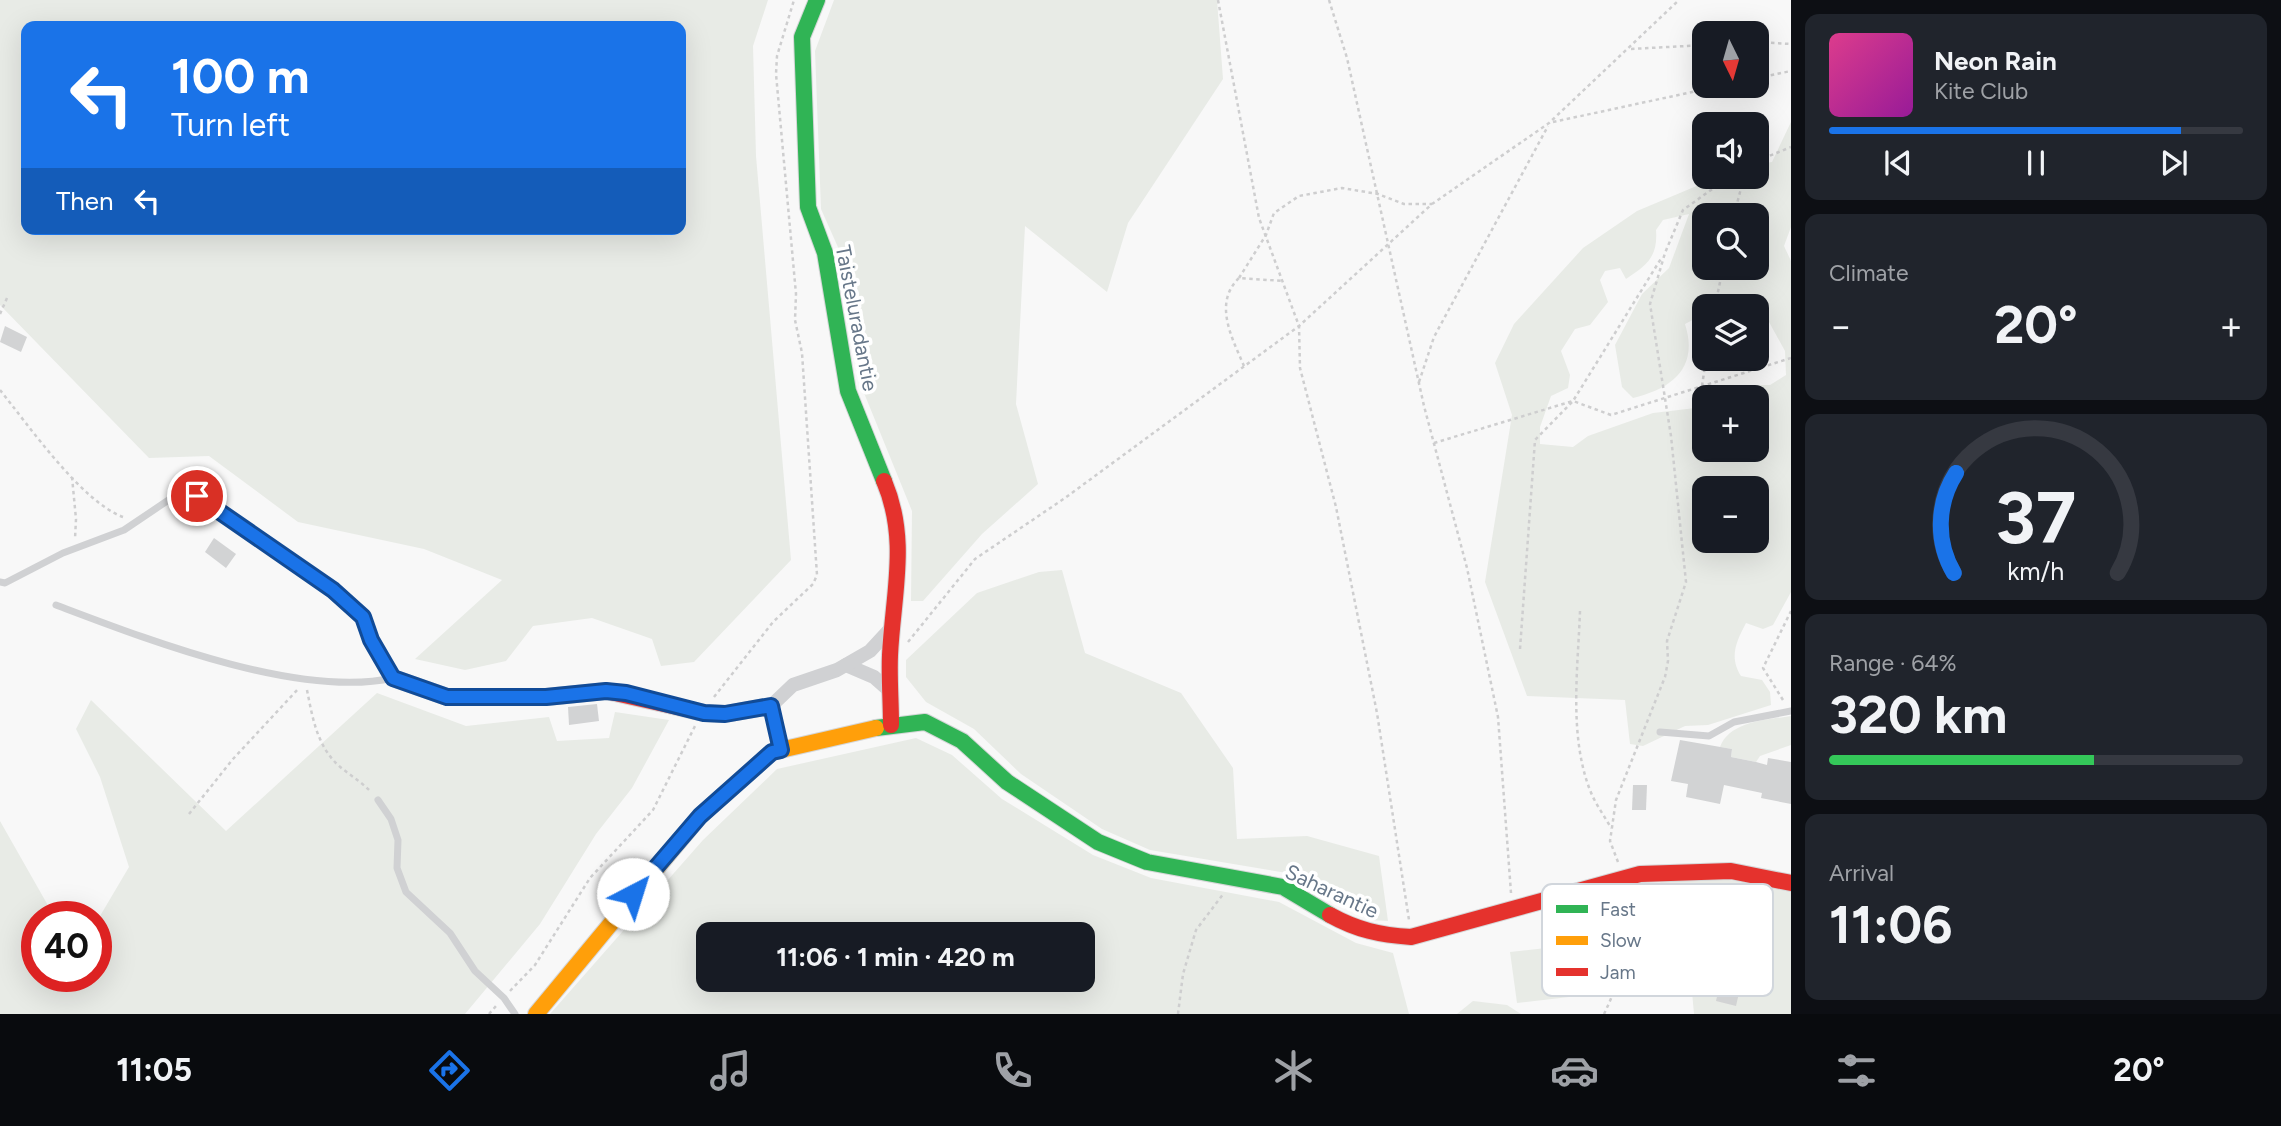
<!DOCTYPE html>
<html lang="en">
<head>
<meta charset="utf-8">
<style>
  body { margin:0; font-family:Figtree,sans-serif; background:#20242c; color:#f1f3f6; height:100vh; display:flex; flex-direction:column; font-size:26px; white-space:nowrap }
  * { box-sizing:border-box; margin:0 }
  p { font-size:23px; color:#9ea1a6 }
  .icon { flex:none; width:38px; height:38px; fill:none; stroke:currentColor; stroke-width:2; stroke-linecap:round; stroke-linejoin:round }
  .map { position:relative; flex:1; overflow:hidden }
  .side { display:flex; flex-direction:column; gap:14px; padding:14px; background:#0d0f14; width:490px }
  .side>* { flex:none }
  .top-card { position:absolute; left:21px; top:21px; width:665px; height:214px; border-radius:14px; box-shadow:0 7px 28px #0002; background:#1a73e8; color:#fff; overflow:hidden }
  .needle { width:46px; rotate:175deg }
  .controls { position:absolute; left:1692px; top:21px; display:grid; gap:14px }
  .controls a { display:grid; place-items:center; width:77px; height:77px; border-radius:14px; background:#171b24; box-shadow:0 7px 28px #0002; font-size:35px }
  .speed { position:absolute; left:21px; top:901px; display:flex; gap:14px; font-size:35px; font-weight:700; text-align:center }
  .speed>* { display:grid; place-content:center; width:91px; height:91px; border-radius:50%; background:#171b24; box-shadow:0 7px 28px #0002; line-height:1 }
  .speed .limit { border:10px solid #d22; background:#fff; color:#111 }
  .pin { position:absolute; display:grid; place-items:center; width:60px; height:60px; color:#fff; margin:-30px; border:4px solid #fff; border-radius:50%; box-shadow:0 2px 7px #0007 }
  .me { position:absolute; width:77px; margin:-38px; rotate:40deg; stroke-linejoin:round; filter:drop-shadow(0 0 5px #0008) }
  .turn { display:flex; align-items:center; gap:24px; height:147px; padding:0 35px; font-size:32px }
  .turn .icon { width:91px; height:91px; stroke-width:2.5 }
  .turn b { display:block; font-size:49px; line-height:60px }
  .then { display:flex; align-items:center; height:66px; padding:0 35px; background:#0003; gap:14px; font-size:26px }
  .big { font-size:52px; font-weight:700; line-height:1.1 }
  .side .tile { flex:1; display:flex; flex-direction:column; justify-content:center; gap:10px; min-width:0; padding:0 24px; border-radius:14px; background:#20242c }
  .side .dial { align-items:center; gap:0 }
  .dial svg { height:182px; overflow:visible; fill:none; stroke:#363941; stroke-width:7; stroke-linecap:round; text-anchor:middle }
  .dial text { fill:#f1f3f6; stroke:none }
  .song { display:flex; align-items:center; gap:21px }
  .cover { width:84px; height:84px; border-radius:10px; background:linear-gradient(135deg,hsl(330 70% 55%),hsl(300 70% 35%)) }
  .played { height:7px; border-radius:4px; background:linear-gradient(90deg,#1a73e8 85%,#363941 85%) }
  .keys { display:flex; justify-content:space-around; direction:ltr }
  .heat { display:flex; justify-content:space-between; align-items:center; font-size:38px; direction:ltr }
  .charge { height:10px; border-radius:5px; background:linear-gradient(90deg,#34c759 64%,#363941 0) }
  .trip { position:absolute; left:696px; top:922px; width:399px; height:70px; border-radius:14px; background:#171b24; box-shadow:0 7px 28px #0002; font-weight:700; line-height:70px; text-align:center }
  .dock { display:flex; height:112px; justify-content:space-around; align-items:center; background:#090b0e; color:#9ea1a6 }
  .dock .icon { width:49px; height:49px }
  .dock .active { color:#1a73e8 }
  .dock b { font-size:32px; color:#f1f3f6 }
  main { display:flex; flex:1; min-height:0 }
  .map>svg:first-child { display:block }
  .green { fill:#e8ebe6; fill-rule:evenodd }
  .building { fill:#d2d3d4 }
  .lines { fill:none; stroke-linecap:round; stroke-linejoin:round }
  .fast-casing { stroke:#d5d6d7; stroke-width:18 }
  .slow-casing { stroke:#d5d6d7; stroke-width:18 }
  .jam-casing { stroke:#d5d6d7; stroke-width:18 }
  .path { stroke:#cececf; stroke-width:2.5; stroke-dasharray:3.5 3.5; stroke-linecap:butt }
  .lane { stroke:#d0d1d3; stroke-width:7 }
  .street { stroke:#d0d1d3; stroke-width:14 }
  .fast { stroke:#30b455; stroke-width:16 }
  .slow { stroke:#ff9f0a; stroke-width:16 }
  .jam { stroke:#e5322d; stroke-width:16 }
  .route-casing { stroke:#114b97; stroke-width:18 }
  .route { stroke:#1a73e8; stroke-width:12 }
  .labels { text-anchor:middle; dominant-baseline:central; stroke-width:7; stroke-linejoin:round; paint-order:stroke }
  .street-label { font-size:21px; fill:#677789; stroke:#fff }
  .key { fill:#fff; stroke:#d1d6dc; stroke-width:2 }
  .key-label { font-size:19px; fill:#677789 }
</style>
</head>
<body>
<main>
<div class="map">
<svg width="1791" height="1014" viewBox="0 0 1791 1014">
  <rect width="100%" height="100%" fill="#f8f8f8"/>
  <g class="green">
    <path d="M0 0H768L753 46 756 156 791 560 694 662 661 666 652 639 592 618 533 626 506 661 465 670 415 659 502 580 424 549 298 522 209 456 149 458 0 305ZM26 26H681V229H26Z"/>
    <polygon points="834,0 1217,0 1223,79 1128,223 1107,292 1025,226 1016,404 1038,484 982,534 923,601 911,601 912,511 862,388 841,254 821,209 815,51"/>
    <path d="M1791 122V227L1784 246 1791 261V592L1773 625 1763 629 1746 623C1736 642 1729 657 1741 676L1762 680 1770 692 1771 705 1708 725 1685 726 1643 746 1630 744 1625 700 1527 696 1485 582 1512 415 1495 363 1514 324 1583 248 1637 211 1718 177H1757V164L1772 162ZM1689 214 1669 268 1642 294 1615 345 1622 387 1633 398C1672 389 1699 368 1685 324L1704 314V306H1740L1758 302 1785 351 1786 375 1770 385H1753L1745 397H1757V450H1704V407L1653 413 1588 436 1573 447 1540 444V427L1551 396 1568 388 1570 375 1561 351 1575 329 1590 325 1608 302 1600 280 1605 271 1620 268 1626 279C1647 265 1658 257 1656 230L1663 220ZM1704 215H1757V268H1704ZM1704 488H1757V541H1704Z"/>
    <polygon points="1062,570 1085,653 1181,693 1233,768 1237,839 1307,836 1379,856 1388,921 1369,920 1293,874 1150,850 1102,829 1021,774 974,729 926,702 906,677 906,660 977,593 1039,572"/>
    <path d="M377 693 466 726 549 717 557 741 609 738 615 712 669 720 632 788 596 834 540 924 465 1014H0V821L50 909 100 916 129 867 100 777 76 729 91 700 226 831ZM37 917H96V976H37Z"/>
    <path d="M1791 716V745L1760 756 1756 762 1731 757 1732 749 1720 747C1730 721 1767 720 1791 716Z"/>
    <path d="M916 738 952 755 1002 799 1093 855 1151 878 1279 902 1356 943 1393 953 1409 1014H550L703 840 777 769ZM1083 934V980H709V934Z"/>
    <polygon points="1715,878 1791,889 1791,1014 1694,1014 1687,937 1659,880"/>
    <polygon points="1564,946 1569,997 1517,1003 1510,952"/>
    <polygon points="1473,1001 1507,1005 1521,1014 1457,1014"/>
  </g>
  <g class="building">
    <polygon points="5,326 27,337 21,352 0,342"/>
    <polygon points="214,538 236,554 226,568 205,552"/>
    <polygon points="597,704 599,721 569,725 568,707"/>
    <polygon points="1680,740 1732,749 1731,757 1756,762 1767,765 1768,758 1791,762 1791,804 1761,798 1762,793 1724,785 1720,804 1686,797 1688,784 1671,781"/>
    <polygon points="1633,785 1647,785 1646,810 1632,810"/>
    <polygon points="1729,944 1748,948 1744,969 1757,972 1754,986 1741,984 1736,1006 1716,1001 1719,988 1715,987 1717,977 1707,975 1709,964 1719,966"/>
  </g>
  <g class="lines">
    <defs>
      <g id="fast">
        <polyline points="817,0 802,37 808,207 825,253 848,391 884,481"/>
        <polyline points="876,728 925,722 962,741 1007,782 1098,842 1147,862 1283,887 1330,915"/>
      </g>
      <polyline id="slow" points="536,1014 700,816 772,752 876,728"/>
      <g id="jam">
        <path d="M884 481C909 540 893 593 890 655 889 678 891 702 891 725"/>
        <polyline points="393,678 447,697 546,697 606,691 704,713 725,714 771,706"/>
        <path d="M1330 915C1357 930 1380 935 1411 937L1640 874 1731 871 1791 883"/>
      </g>
    </defs>
    <use href="#fast" class="fast-casing"/>
    <use href="#slow" class="slow-casing"/>
    <use href="#jam" class="jam-casing"/>
    <g class="path">
      <polyline points="1218,0 1259,218 1299,326 1300,368 1336,507 1377,713 1409,920"/>
      <polyline points="1329,0 1347,58 1424,406 1467,568 1498,717 1511,893"/>
      <polyline points="1757,42 1791,44"/>
      <polyline points="1631,49 1704,45"/>
      <polyline points="1757,78 1791,71"/>
      <polyline points="1553,122 1720,86"/>
      <polyline points="1757,161 1791,147"/>
      <polyline points="1734,215 1744,177"/>
      <polyline points="1239,278 1266,235 1274,213 1299,196 1342,188 1378,194 1404,204 1432,204"/>
      <polyline points="1715,306 1723,268"/>
      <polyline points="0,314 7,298"/>
      <path d="M1244 366C1232 338 1213 303 1239 278L1283 281"/>
      <polyline points="1419,382 1434,337 1548,126"/>
      <polyline points="1702,386 1706,359"/>
      <path d="M0 390C29 426 82 502 123 517"/>
      <polyline points="1434,443 1573,401 1662,257"/>
      <polyline points="72,477 76,519 75,539"/>
      <path d="M1580 611C1578 669 1568 739 1592 795 1597 806 1605 817 1611 828"/>
      <polyline points="908,642 975,559 1065,498 1299,326 1432,204 1549,123 1679,0"/>
      <polyline points="1520,649 1535,440 1573,401 1611,415 1791,358"/>
      <path d="M307 690C312 715 316 741 334 761 344 772 360 780 371 792"/>
      <polyline points="714,697 773,622 813,584 817,575 802,353 795,320 796,294 776,74 777,56 794,0"/>
      <polyline points="1783,700 1763,668 1791,611"/>
      <polyline points="189,814 233,759 299,688"/>
      <polyline points="1618,862 1610,841 1616,800 1665,677 1668,661 1667,641 1686,582 1671,436 1650,304 1665,253 1683,210 1729,177"/>
      <polyline points="510,991 535,965 590,878 653,810 695,726"/>
      <polyline points="489,1014 496,1006"/>
      <polyline points="1178,1014 1183,974 1196,930 1224,893"/>
      <path d="M1604 1014C1621 979 1634 935 1626 896"/>
    </g>
    <g class="lane">
      <path d="M0 582 5 583 63 553 124 530 173 497 197 496 333 590 363 617 371 640 393 678C299 699 146 639 56 605"/>
      <polyline points="1660,732 1709,736 1734,722 1791,711"/>
      <polyline points="378,800 391,819 398,840 397,868 406,892 450,933 475,971 504,998 515,1014"/>
    </g>
    <g class="street">
      <polyline points="846,665 874,677 891,692"/>
      <polyline points="781,750 771,706 793,685 837,670 870,651 893,626"/>
    </g>
    <use href="#fast" class="fast"/>
    <use href="#slow" class="slow"/>
    <use href="#jam" class="jam"/>
  </g>
  <g class="lines">
    <defs>
      <polyline id="route" points="197,496 333,590 363,617 371,640 393,678 447,697 546,697 606,691 626,693 704,713 725,714 771,706 781,750 772,752 700,816 633,894"/>
    </defs>
    <use href="#route" class="route-casing"/>
    <use href="#route" class="route"/>
  </g>
  <g class="labels">
    <g class="street-label">
      <text transform="translate(857 318) rotate(79)">Taisteluradantie</text>
      <text transform="translate(1332 891) rotate(25)">Saharantie</text>
    </g>
  </g>
  <rect x="1542" y="884" width="231" height="112" rx="10" class="key"/>
  <rect x="1556" y="905" width="32" height="8" fill="#30b455"/>
  <rect x="1556" y="936" width="32" height="9" fill="#ff9f0a"/>
  <rect x="1556" y="968" width="32" height="8" fill="#e5322d"/>
  <g class="key-label">
    <text x="1600" y="916">Fast</text>
    <text x="1600" y="947">Slow</text>
    <text x="1600" y="979">Jam</text>
  </g>
</svg>
<div class="controls">
<a><svg class="needle" viewBox="-14 -14 28 28"><path d="M0-13l5 13h-10z" fill="#e53935"/><path d="M0 13l5-13h-10z" fill="#9ea1a6"/></svg></a>
<a><svg class="icon" aria-label="sound" viewBox="0 0 24 24"><path d="M4 9h4l5-4v14l-5-4H4zM17 9q2 3 0 6"/></svg></a>
<a><svg class="icon" aria-label="search" viewBox="0 0 24 24"><circle cx="10" cy="10" r="6"/><path d="M15 15l6 6"/></svg></a>
<a><svg class="icon" aria-label="layers" viewBox="0 0 24 24"><path d="M12 4l9 5-9 5-9-5zM3 14l9 5 9-5"/></svg></a>
<a>+</a>
<a>−</a>
</div>
<div class="speed"><div class="limit">40</div></div>
<div class="pin" style="left:197px;top:496px;background:#d93025"><svg class="icon" aria-label="arrive" viewBox="0 0 24 24"><path d="M6 21V4h12l-3 4 3 4H6"/></svg></div>
<svg class="me" style="left:633px;top:894px" viewBox="-20 -20 40 40"><circle r="19" fill="#fff"/><path d="M0-13L10 11 0 6-10 11z" fill="#1a73e8"/></svg>
<div class="trip">11:06 · 1 min · 420 m</div>
<div class="top-card">
<div class="turn"><svg class="icon" aria-label="left" viewBox="0 0 24 24"><path d="M17 20v-9H6M10 6l-5 5 5 5"/></svg><div><b>100 m</b>Turn left</div></div>
<div class="then">Then<svg class="icon" aria-label="left" viewBox="0 0 24 24"><path d="M17 20v-9H6M10 6l-5 5 5 5"/></svg></div>
</div>
</div>
<section class="side">
<div class="tile">
<div class="song"><i class="cover"></i><div><b>Neon Rain</b><p>Kite Club</p></div></div>
<div class="played"></div>
<div class="keys"><svg class="icon" aria-label="previous" viewBox="0 0 24 24"><path d="M18 5L8 12l10 7zM5 5v14"/></svg><svg class="icon" aria-label="pause" viewBox="0 0 24 24"><path d="M8 5v14M16 5v14"/></svg><svg class="icon" aria-label="next" viewBox="0 0 24 24"><path d="M6 5l10 7-10 7zM19 5v14"/></svg></div>
</div>
<div class="tile"><p>Climate</p>
<div class="heat"><a>−</a><b class="big">20°</b><a>+</a></div>
</div>
<div class="tile dial"><svg viewBox="0 0 100 80">
<path d="M14 69A42 42 0 1 1 86 69"/>
<path d="M14 69A42 42 0 0 1 15 25" stroke="#1a73e8"/>
<text x="50" y="56" font-size="32" font-weight="700">37</text>
<text x="50" y="72" font-size="11">km/h</text>
</svg></div>
<div class="tile"><p>Range · 64%</p><b class="big">320 km</b><div class="charge"></div></div>
<div class="tile"><p>Arrival</p><b class="big">11:06</b></div>
</section>
</main>
<nav class="dock">
<b>11:05</b>
<svg class="icon active" aria-label="directions" viewBox="0 0 24 24"><path d="M12 3l9 9-9 9-9-9zM9 14v-3h6M13 9l2 2-2 2"/></svg>
<svg class="icon" aria-label="music" viewBox="0 0 24 24"><path d="M9 18V5l10-2v13"/><circle cx="6" cy="18" r="3"/><circle cx="16" cy="16" r="3"/></svg>
<svg class="icon" aria-label="phone" viewBox="0 0 24 24"><path d="M5 4h4l2 5-3 2q2 4 5 5l2-3 5 2v4C11 20 4 13 5 4z"/></svg>
<svg class="icon" aria-label="climate" viewBox="0 0 24 24"><path d="M12 3v18M4 7l16 10M4 17L20 7"/></svg>
<svg class="icon" aria-label="car" viewBox="0 0 24 24"><path d="M5 17H2v-5l4-1 3-4h7l3 4 3 1v5h-3M9 17h6M6 11h13"/><circle cx="7" cy="17" r="2"/><circle cx="17" cy="17" r="2"/></svg>
<svg class="icon" aria-label="filters" viewBox="0 0 24 24"><path d="M4 7h16M4 17h16"/><circle cx="9" cy="7" r="2"/><circle cx="15" cy="17" r="2"/></svg>
<b>20°</b>
</nav>
</body>
</html>
